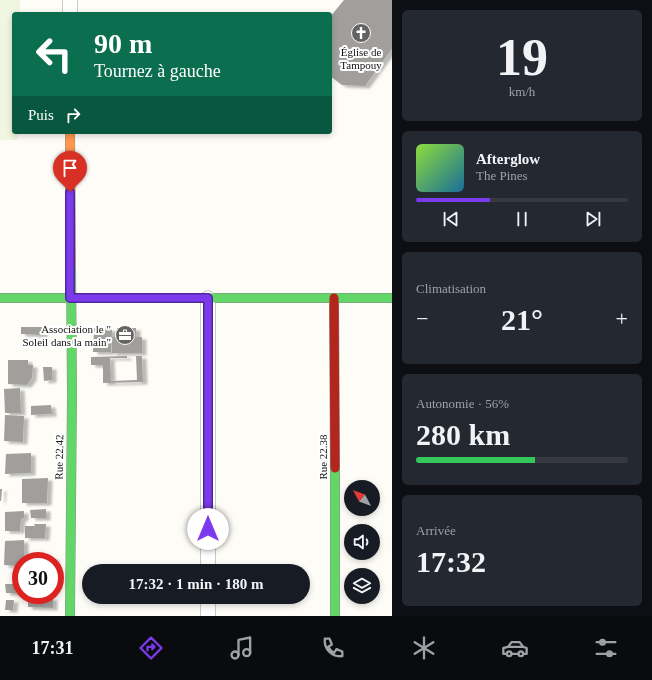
<!DOCTYPE html>
<html lang="fr">
<head>
<meta charset="utf-8">
<style>
  body { margin:0; font-family:Georgia,serif; background:#242831; color:#f1f3f6; height:100vh; display:flex; flex-direction:column; font-size:15px; white-space:nowrap }
  * { box-sizing:border-box; margin:0 }
  p { font-size:13px; color:#9ea1a6 }
  .icon { flex:none; width:22px; height:22px; fill:none; stroke:currentColor; stroke-width:2; stroke-linecap:round; stroke-linejoin:round }
  .map { position:relative; flex:1; overflow:hidden }
  .sheet { display:flex; flex-direction:column; gap:10px; padding:10px; background:#0d0f14; width:260px }
  .sheet>* { flex:none }
  .guide { position:absolute; left:12px; top:12px; width:320px; height:122px; border-radius:4px; box-shadow:0 2px 6px #0003; background:#0b6e4f; color:#fff; overflow:hidden }
  .needle { width:26px; rotate:311deg }
  .buttons { position:absolute; left:344px; top:480px; display:grid; gap:8px }
  .buttons a { display:grid; place-items:center; width:36px; height:36px; border-radius:50%; background:#171b24; box-shadow:0 2px 6px #0003; font-size:20px }
  .speed { position:absolute; left:12px; top:552px; display:flex; gap:8px; font-size:20px; font-weight:700; text-align:center }
  .speed>* { display:grid; place-content:center; width:52px; height:52px; border-radius:50%; background:#171b24; box-shadow:0 2px 6px #0003; line-height:1 }
  .speed .limit { border:6px solid #d22; background:#fff; color:#111 }
  .pin { position:absolute; display:grid; place-items:center; width:34px; height:34px; color:#fff; margin:-41px -17px; border-radius:50% 50% 50% 0; rotate:-45deg; box-shadow:0 0 4px #0007 }
  .pin .icon { rotate:45deg }
  .me { position:absolute; width:44px; margin:-22px; rotate:0deg; stroke-linejoin:round; filter:drop-shadow(0 0 3px #0008) }
  .turn { display:flex; align-items:center; gap:14px; height:84px; padding:0 16px; font-size:18px }
  .turn .icon { width:52px; height:52px; stroke-width:2.5 }
  .turn b { display:block; font-size:28px; line-height:34px }
  .then { display:flex; align-items:center; height:38px; padding:0 16px; background:#0003; gap:8px; font-size:15px }
  .big { font-size:30px; font-weight:700; line-height:1.1 }
  .sheet .widget { flex:1; display:flex; flex-direction:column; justify-content:center; gap:6px; min-width:0; padding:0 14px; border-radius:6px; background:#242831 }
  .sheet .dial { align-items:center; gap:0 }
  .dial b { font-size:52px; line-height:1 }
  .song { display:flex; align-items:center; gap:12px }
  .cover { width:48px; height:48px; border-radius:6px; background:linear-gradient(135deg,hsl(90 70% 55%),hsl(200 70% 35%)) }
  .played { height:4px; border-radius:2px; background:linear-gradient(90deg,#7c3aed 35%,#363941 35%) }
  .keys { display:flex; justify-content:space-around; direction:ltr }
  .heat { display:flex; justify-content:space-between; align-items:center; font-size:22px; direction:ltr }
  .charge { height:6px; border-radius:3px; background:linear-gradient(90deg,#34c759 56%,#363941 0) }
  .trip { position:absolute; left:82px; top:564px; width:228px; height:40px; border-radius:20px; background:#171b24; box-shadow:0 2px 6px #0003; font-weight:700; line-height:40px; text-align:center }
  .tab-bar { display:flex; height:64px; justify-content:space-around; align-items:center; background:#090b0e; color:#9ea1a6 }
  .tab-bar .icon { width:28px; height:28px }
  .tab-bar .current { color:#7c3aed }
  .tab-bar b { font-size:18px; color:#f1f3f6 }
  main { display:flex; flex:1; min-height:0 }
  .map>svg:first-child { display:block }
  .pitch { fill:#f0f6e1 }
  .building { fill:#a19f9c; filter:url(#shadow) }
  .lines { fill:none; stroke-linecap:round; stroke-linejoin:round }
  .street-casing { stroke:#979795; stroke-width:15 }
  .fast-casing { stroke:#8e8d8b; stroke-width:10 }
  .slow-casing { stroke:#8e8d8b; stroke-width:10 }
  .jam-casing { stroke:#8e8d8b; stroke-width:10 }
  .street { stroke:#fffffe; stroke-width:14 }
  .fast { stroke:#63d668; stroke-width:9 }
  .slow { stroke:#ff974d; stroke-width:9 }
  .jam { stroke:#b3261e; stroke-width:9 }
  .route-casing { stroke:#51269a; stroke-width:10 }
  .route { stroke:#7c3aed; stroke-width:7 }
  .labels { text-anchor:middle; dominant-baseline:central; stroke-width:4; stroke-linejoin:round; paint-order:stroke }
  .poi-label { font-size:11px; fill:#111; stroke:#fff }
  .street-label { font-size:11px; fill:#111; stroke:#fff }
</style>
</head>
<body>
<main>
<div class="map">
<svg width="392" height="616" viewBox="0 0 392 616">
  <defs>
    <filter id="shadow"><feDropShadow dx="4.5" dy="2.5" stdDeviation="1" flood-color="#0004"/></filter>
  </defs>
  <rect width="100%" height="100%" fill="#fdfcf7"/>
  <polygon class="pitch" points="0,0 20,0 20,14 14,14 14,132 18,132 18,140 0,140"/>
  <g class="building">
    <polygon points="344,0 392,0 392,49 365,86 342,85 330,76 330,17"/>
    <polygon points="21,327 43,327 43,335 21,334"/>
    <polygon points="94,328 112,329 111,352 93,352"/>
    <polygon points="117,328 136,328 136,337 142,337 142,353 112,353 112,337 117,337"/>
    <polygon points="127,356 127,358 110,358 111,381 137,380 136,356 142,356 143,382 103,383 103,365 91,365 91,357"/>
    <polygon points="8,360 28,360 28,365 33,365 32,378 27,385 8,384"/>
    <polygon points="43,367 52,367 52,380 44,381"/>
    <polygon points="20,388 21,413 5,413 4,389"/>
    <polygon points="51,405 52,414 31,415 31,406"/>
    <polygon points="5,415 24,416 23,442 4,441"/>
    <polygon points="31,453 31,473 5,474 6,454"/>
    <polygon points="48,478 47,503 22,503 22,479"/>
    <polygon points="0,489 2,489 1,501 0,501"/>
    <polygon points="46,509 46,518 31,518 30,510"/>
    <polygon points="24,511 24,518 21,519 20,531 5,531 5,512"/>
    <polygon points="34,524 46,524 45,538 25,538 25,526 35,526"/>
    <polygon points="24,540 24,561 21,561 21,566 4,565 5,541"/>
    <polygon points="55,558 55,561 31,561 31,559"/>
    <polygon points="5,584 15,584 16,593 6,593"/>
    <polygon points="28,598 53,598 53,608 28,607"/>
    <polygon points="6,600 14,600 13,610 5,610"/>
  </g>
  <g class="lines">
    <defs>
      <g id="street">
        <polyline points="70,0 70,14"/>
        <polyline points="208,298 208,571"/>
        <polyline points="208,616 208,597"/>
      </g>
      <g id="fast">
        <polyline points="0,298 392,298"/>
        <polyline points="335,468 335,616"/>
        <polyline points="70,616 72,394 71,265"/>
      </g>
      <polyline id="slow" points="70,132 71,265"/>
      <polyline id="jam" points="334,298 335,468"/>
    </defs>
    <use href="#street" class="street-casing"/>
    <use href="#fast" class="fast-casing"/>
    <use href="#slow" class="slow-casing"/>
    <use href="#jam" class="jam-casing"/>
    <use href="#street" class="street"/>
    <use href="#fast" class="fast"/>
    <use href="#slow" class="slow"/>
    <use href="#jam" class="jam"/>
  </g>
  <g class="lines">
    <defs>
      <polyline id="route" points="70,192 70,298 208,298 208,529"/>
    </defs>
    <use href="#route" class="route-casing"/>
    <use href="#route" class="route"/>
  </g>
  <defs>
    <symbol id="church-disc" viewBox="-11 -11 22 22"><circle r="9.5" fill="#646362" stroke="#fff"/><path d="M-1.2-6h2.4v3.5h3.3v2.4h-3.3V6h-2.4V-.1h-3.3v-2.4h3.3Z" fill="#fff"/></symbol>
    <symbol id="office-disc" viewBox="-11 -11 22 22"><circle r="9.5" fill="#646362" stroke="#fff"/><path d="M-6-3h4V-5.5h4V-3h4V5H-6ZM-1-4.5V-3h2v-1.5ZM-6 0V1H6V0Z" fill="#fff"/></symbol>
  </defs>
  <g fill-rule="evenodd">
    <use href="#church-disc" x="350" y="22" width="22" height="22"/>
    <use href="#office-disc" x="114" y="324" width="22" height="22"/>
  </g>
  <g class="labels">
    <g class="poi-label">
      <text x="361" y="52">Église de<tspan x="361" dy="13">Tampouy</tspan></text>
      <text x="111" y="329" text-anchor="end">Association le "<tspan x="111" dy="13">Soleil dans la main"</tspan></text>
    </g>
    <g class="street-label">
      <text transform="translate(59 457) rotate(-89)">Rue 22.42</text>
      <text transform="translate(323 457) rotate(-90)">Rue 22.38</text>
    </g>
  </g>
</svg>
<div class="buttons">
<a><svg class="needle" viewBox="-14 -14 28 28"><path d="M0-13l5 13h-10z" fill="#e53935"/><path d="M0 13l5-13h-10z" fill="#9ea1a6"/></svg></a>
<a><svg class="icon" aria-label="sound" viewBox="0 0 24 24"><path d="M4 9h4l5-4v14l-5-4H4zM17 9q2 3 0 6"/></svg></a>
<a><svg class="icon" aria-label="layers" viewBox="0 0 24 24"><path d="M12 4l9 5-9 5-9-5zM3 14l9 5 9-5"/></svg></a>
</div>
<div class="speed"><div class="limit">30</div></div>
<div class="pin" style="left:70px;top:192px;background:#d93025"><svg class="icon" aria-label="arrive" viewBox="0 0 24 24"><path d="M6 21V4h12l-3 4 3 4H6"/></svg></div>
<svg class="me" style="left:208px;top:529px" viewBox="-20 -20 40 40"><circle r="19" fill="#fff"/><path d="M0-13L10 11 0 6-10 11z" fill="#7c3aed"/></svg>
<div class="trip">17:32 · 1 min · 180 m</div>
<div class="guide">
<div class="turn"><svg class="icon" aria-label="left" viewBox="0 0 24 24"><path d="M17 20v-9H6M10 6l-5 5 5 5"/></svg><div><b>90 m</b>Tournez à gauche</div></div>
<div class="then">Puis<svg class="icon" aria-label="right" viewBox="0 0 24 24"><path d="M7 20v-9h11M14 6l5 5-5 5"/></svg></div>
</div>
</div>
<section class="sheet">
<div class="widget dial"><b>19</b><p>km/h</p></div>
<div class="widget">
<div class="song"><i class="cover"></i><div><b>Afterglow</b><p>The Pines</p></div></div>
<div class="played"></div>
<div class="keys"><svg class="icon" aria-label="previous" viewBox="0 0 24 24"><path d="M18 5L8 12l10 7zM5 5v14"/></svg><svg class="icon" aria-label="pause" viewBox="0 0 24 24"><path d="M8 5v14M16 5v14"/></svg><svg class="icon" aria-label="next" viewBox="0 0 24 24"><path d="M6 5l10 7-10 7zM19 5v14"/></svg></div>
</div>
<div class="widget"><p>Climatisation</p>
<div class="heat"><a>−</a><b class="big">21°</b><a>+</a></div>
</div>
<div class="widget"><p>Autonomie · 56%</p><b class="big">280 km</b><div class="charge"></div></div>
<div class="widget"><p>Arrivée</p><b class="big">17:32</b></div>
</section>
</main>
<nav class="tab-bar">
<b>17:31</b>
<svg class="icon current" aria-label="directions" viewBox="0 0 24 24"><path d="M12 3l9 9-9 9-9-9zM9 14v-3h6M13 9l2 2-2 2"/></svg>
<svg class="icon" aria-label="music" viewBox="0 0 24 24"><path d="M9 18V5l10-2v13"/><circle cx="6" cy="18" r="3"/><circle cx="16" cy="16" r="3"/></svg>
<svg class="icon" aria-label="phone" viewBox="0 0 24 24"><path d="M5 4h4l2 5-3 2q2 4 5 5l2-3 5 2v4C11 20 4 13 5 4z"/></svg>
<svg class="icon" aria-label="climate" viewBox="0 0 24 24"><path d="M12 3v18M4 7l16 10M4 17L20 7"/></svg>
<svg class="icon" aria-label="car" viewBox="0 0 24 24"><path d="M5 17H2v-5l4-1 3-4h7l3 4 3 1v5h-3M9 17h6M6 11h13"/><circle cx="7" cy="17" r="2"/><circle cx="17" cy="17" r="2"/></svg>
<svg class="icon" aria-label="filters" viewBox="0 0 24 24"><path d="M4 7h16M4 17h16"/><circle cx="9" cy="7" r="2"/><circle cx="15" cy="17" r="2"/></svg>
</nav>
</body>
</html>
